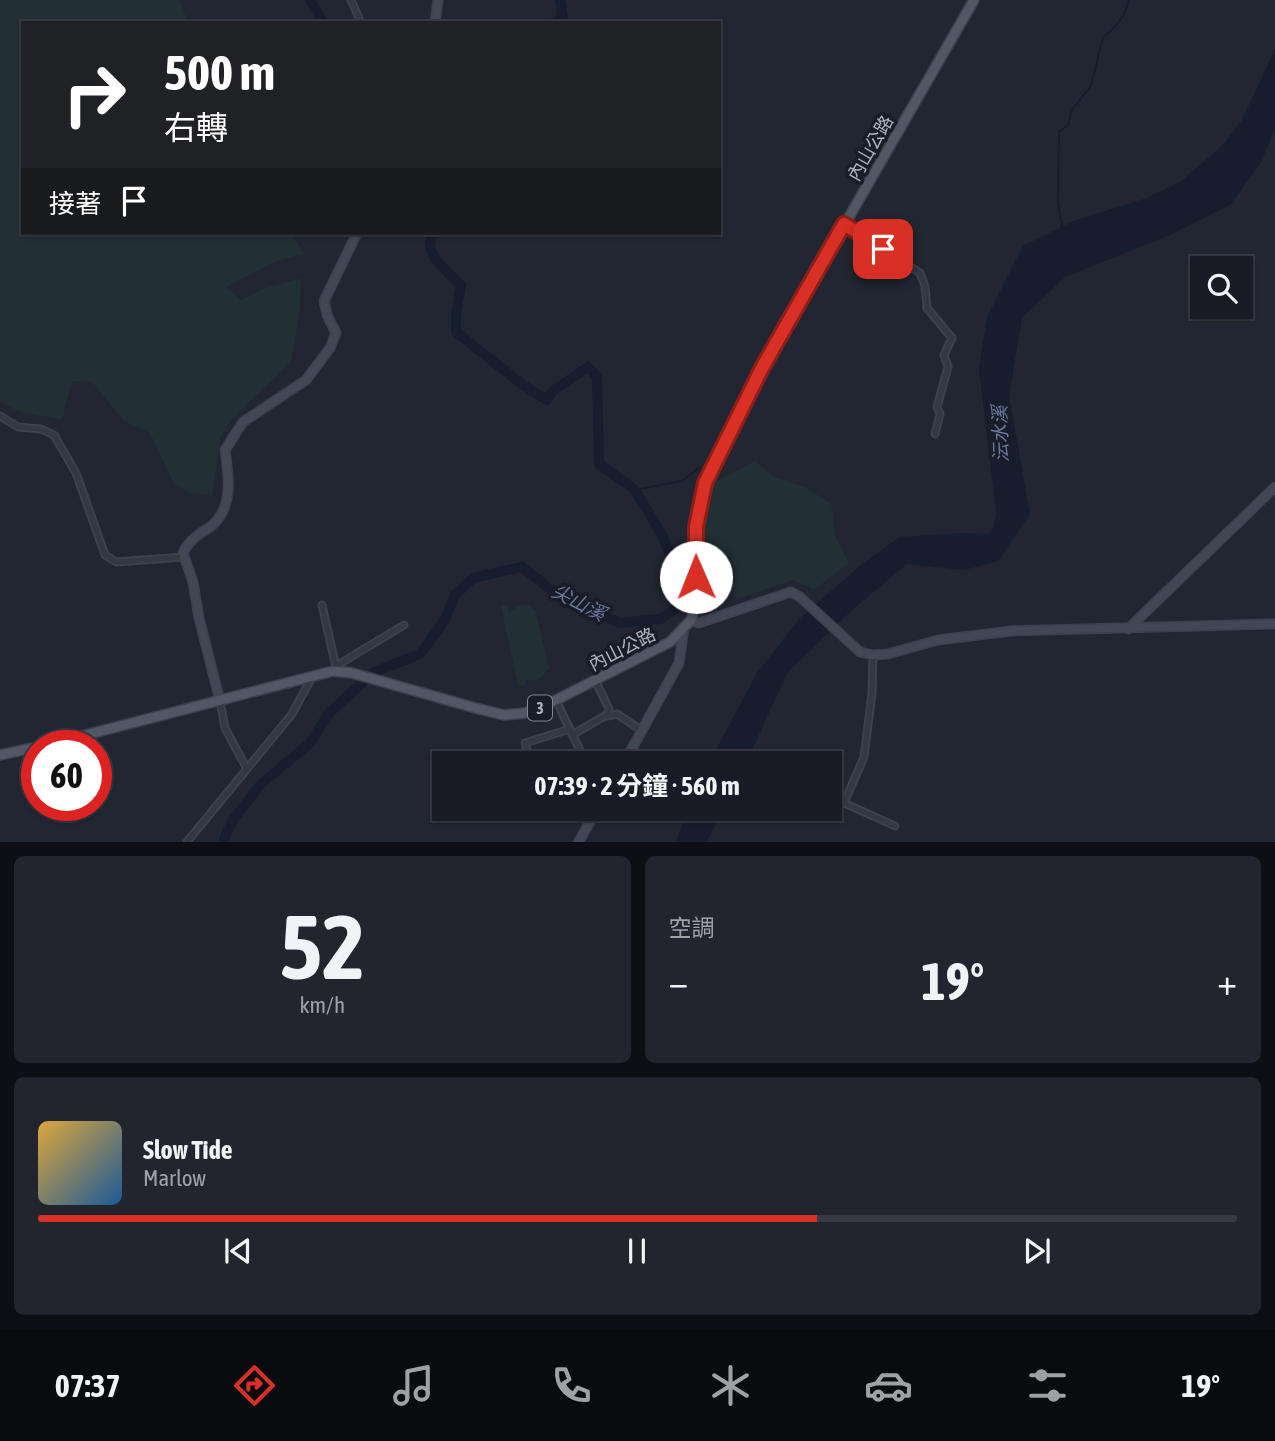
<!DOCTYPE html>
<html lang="zh-TW">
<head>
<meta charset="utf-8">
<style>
  body { margin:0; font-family:"Asap Condensed","Noto Sans TC",sans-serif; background:#22252e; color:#f1f3f6; height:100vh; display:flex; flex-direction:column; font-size:26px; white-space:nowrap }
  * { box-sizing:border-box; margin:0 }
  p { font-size:23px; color:#9fa1a7 }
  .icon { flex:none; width:38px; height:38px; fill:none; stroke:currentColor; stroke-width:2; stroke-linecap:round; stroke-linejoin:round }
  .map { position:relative; height:842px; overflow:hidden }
  .drawer { display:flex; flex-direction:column; gap:14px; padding:14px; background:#0e0f15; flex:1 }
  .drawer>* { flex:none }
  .top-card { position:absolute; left:21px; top:21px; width:700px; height:214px; border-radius:0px; box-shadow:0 2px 5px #0004,0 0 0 2px #373a43; background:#202124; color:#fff; overflow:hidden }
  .fabs { position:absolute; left:1190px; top:256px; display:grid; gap:14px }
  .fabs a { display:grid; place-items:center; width:63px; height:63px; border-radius:0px; background:#191c26; box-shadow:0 2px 5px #0004,0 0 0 2px #373a43; font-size:35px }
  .speed { position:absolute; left:21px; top:730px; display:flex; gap:14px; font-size:35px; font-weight:700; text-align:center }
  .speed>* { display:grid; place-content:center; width:91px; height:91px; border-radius:50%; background:#191c26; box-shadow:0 2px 5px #0004,0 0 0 2px #373a43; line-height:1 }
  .speed .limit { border:10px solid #d22; background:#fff; color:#111 }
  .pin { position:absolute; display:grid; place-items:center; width:60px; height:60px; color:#fff; margin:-30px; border-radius:14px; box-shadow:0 4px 10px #0006 }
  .me { position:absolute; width:77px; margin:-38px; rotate:359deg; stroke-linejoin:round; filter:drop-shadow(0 0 5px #0008) }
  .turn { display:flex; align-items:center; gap:24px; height:147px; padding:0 28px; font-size:32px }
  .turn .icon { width:91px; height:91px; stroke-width:2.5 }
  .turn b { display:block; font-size:49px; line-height:60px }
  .then { display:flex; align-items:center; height:66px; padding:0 28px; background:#0003; gap:14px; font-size:26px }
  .big { font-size:52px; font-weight:700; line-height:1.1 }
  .drawer .card { flex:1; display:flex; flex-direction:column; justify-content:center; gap:10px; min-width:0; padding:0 24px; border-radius:10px; background:#22252e }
  .drawer .dial { align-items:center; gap:0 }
  .dial b { font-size:91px; line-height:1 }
  .song { display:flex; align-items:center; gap:21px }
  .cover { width:84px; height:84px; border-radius:10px; background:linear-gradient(135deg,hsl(40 70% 55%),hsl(210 70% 35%)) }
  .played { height:7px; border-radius:4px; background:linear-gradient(90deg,#d93025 65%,#373a43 65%) }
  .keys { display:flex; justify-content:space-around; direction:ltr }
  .heat { display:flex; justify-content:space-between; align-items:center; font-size:38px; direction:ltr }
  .drawer .tiles { flex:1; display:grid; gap:14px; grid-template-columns:1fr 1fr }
  .card:last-child { grid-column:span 2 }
  .trip { position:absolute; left:432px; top:751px; width:410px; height:70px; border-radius:0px; background:#191c26; box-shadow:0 2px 5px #0004,0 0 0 2px #373a43; font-weight:700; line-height:70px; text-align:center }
  .tab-bar { display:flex; height:112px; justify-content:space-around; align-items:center; background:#0a0b0f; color:#9fa1a7 }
  .tab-bar .icon { width:49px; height:49px }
  .tab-bar .active { color:#d93025 }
  .tab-bar b { font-size:32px; color:#f1f3f6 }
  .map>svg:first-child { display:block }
  .green { fill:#222f34 }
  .water { fill:#161d2e }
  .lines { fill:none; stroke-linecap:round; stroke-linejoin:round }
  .stream { stroke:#161d2e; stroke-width:2 }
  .river { stroke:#161d2e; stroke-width:10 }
  .street-casing { stroke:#3d414d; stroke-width:9 }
  .secondary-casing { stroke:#3d414d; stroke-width:11 }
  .primary-casing { stroke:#3d414d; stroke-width:12 }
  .street { stroke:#343843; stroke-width:5 }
  .secondary { stroke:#424756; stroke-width:8 }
  .primary { stroke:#515764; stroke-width:9 }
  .route-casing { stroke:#8d1f18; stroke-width:18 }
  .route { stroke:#d93025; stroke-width:12 }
  .labels { text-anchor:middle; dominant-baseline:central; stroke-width:7; stroke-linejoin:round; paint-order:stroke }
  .shield { fill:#191d28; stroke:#818593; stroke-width:2 }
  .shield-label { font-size:16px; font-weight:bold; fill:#adb2c1 }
  .street-label { font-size:18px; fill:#adb2c1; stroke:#191d28 }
  .water-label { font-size:19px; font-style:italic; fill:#69799d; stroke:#191d28 }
</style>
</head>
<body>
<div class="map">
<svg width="1275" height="843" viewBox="0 0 1275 843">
  <rect width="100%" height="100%" fill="#212632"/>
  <g class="green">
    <polygon points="0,0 180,0 188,23 23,23 23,233 230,233 239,237 294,237 304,254 274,262 226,287 241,300 266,288 301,278 300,308 291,362 233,418 220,438 212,496 189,493 173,482 150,433 124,421 92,382 72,381 62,420 18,411 0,402"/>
    <path d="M755 461 773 476 806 488 831 503 836 537 849 563 814 590 793 580 737 599 730 587 707 572C700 542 702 514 709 485Z"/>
    <path d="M522 604 529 605 536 611 549 668C542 677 537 683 525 679V685L518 686 501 606 507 605 509 612Z"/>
  </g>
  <g class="water">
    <polygon points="1275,49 1275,127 1262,161 1230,205 1172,234 1065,277 1022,318 1009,396 1030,514 998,561 964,570 907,564 852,610 787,673 746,763 709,763 757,673 800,618 862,564 900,537 965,533 987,534 994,527 996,512 979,369 987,317 1023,246 1076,220 1144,199 1180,182 1223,145 1242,120"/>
    <polygon points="687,809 723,809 707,842 676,842"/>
  </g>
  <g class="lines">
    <g class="stream">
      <path d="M1062 227 1058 203 1059 132 1068 125 1072 110 1091 86 1103 37C1118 26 1124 17 1129 0"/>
      <polyline points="635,490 682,481 700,467"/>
    </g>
    <g class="river">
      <polyline points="310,0 324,23"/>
      <polyline points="553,23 563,18 560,0"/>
      <path d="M224 839 233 820 261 784 311 742 329 713 374 672 420 654 445 620 454 596 473 578 522 567 558 595 620 623 660 619 675 609 678 574 662 535 635 490 599 464 597 377 588 367 553 391 547 400 523 385 456 332V315L461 285C448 272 421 253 433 233"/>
    </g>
    <defs>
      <g id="street">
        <polyline points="351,0 361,23"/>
        <polyline points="844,224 920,273 925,286 927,308 952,338 944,355 948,367 937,407 940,414 935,434"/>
        <polyline points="0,416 18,427 41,429 54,435 76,473 105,555 116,562 183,557"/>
        <polyline points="322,605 336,667"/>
        <polyline points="873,655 872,693 864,757 844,803 895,826"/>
        <polyline points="336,666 404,625"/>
        <polyline points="556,700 586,763"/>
        <polyline points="220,701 225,728 247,769"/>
        <polyline points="607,716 617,714 641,730"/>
        <polyline points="572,735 608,714 609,709 595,680"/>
        <polyline points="531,763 525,743 570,729"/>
        <polyline points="186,843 292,714 312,677"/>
      </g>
      <g id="secondary">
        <polyline points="435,23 438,0"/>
        <polyline points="691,620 699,623 791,592 800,597 860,652 873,655 888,654 938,640 1011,631 1275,624"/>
        <polyline points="1128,629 1275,487"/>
        <path d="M220 701 199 618 193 582 183 553C188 541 199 534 210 527 234 509 229 476 225 450L243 422 306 380 330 348 336 333 327 315 324 301 357 233"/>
        <polyline points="624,763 679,663 684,628"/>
        <polyline points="578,843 598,808"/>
      </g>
      <g id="primary">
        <polyline points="43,746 333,671 352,673 479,709 504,715 525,713 556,700 670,642 691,620 695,606 696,527 705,483 710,473 762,368 974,0"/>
        <polyline points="0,755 37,747"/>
      </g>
    </defs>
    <use href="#street" class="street-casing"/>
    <use href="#secondary" class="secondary-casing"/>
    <use href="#primary" class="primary-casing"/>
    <use href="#street" class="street"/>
    <use href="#secondary" class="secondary"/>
    <use href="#primary" class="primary"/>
  </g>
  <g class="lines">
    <defs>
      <polyline id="route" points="696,577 696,527 705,483 762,368 844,224 883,249"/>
    </defs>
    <use href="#route" class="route-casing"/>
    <use href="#route" class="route"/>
  </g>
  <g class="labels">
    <rect class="shield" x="528" y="695.5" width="24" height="25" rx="5"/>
    <g class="shield-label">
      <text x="540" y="708">3</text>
    </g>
    <g class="street-label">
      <text transform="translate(870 148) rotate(-60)">內山公路</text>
      <text transform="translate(622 649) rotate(-27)">內山公路</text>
    </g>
    <g class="water-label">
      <text transform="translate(1000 434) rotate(-92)">沄水溪</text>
      <text transform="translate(579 602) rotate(27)">尖山溪</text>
    </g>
  </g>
</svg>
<div class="fabs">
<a><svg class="icon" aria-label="search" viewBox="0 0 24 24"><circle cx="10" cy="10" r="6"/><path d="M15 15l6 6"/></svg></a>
</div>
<div class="speed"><div class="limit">60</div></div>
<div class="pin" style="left:883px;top:249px;background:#d93025"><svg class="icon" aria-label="arrive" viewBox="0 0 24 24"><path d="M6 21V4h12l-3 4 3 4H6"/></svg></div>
<svg class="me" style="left:696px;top:577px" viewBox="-20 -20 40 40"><circle r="19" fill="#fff"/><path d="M0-13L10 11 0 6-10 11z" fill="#d93025"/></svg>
<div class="trip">07:39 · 2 分鐘 · 560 m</div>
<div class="top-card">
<div class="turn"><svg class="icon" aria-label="right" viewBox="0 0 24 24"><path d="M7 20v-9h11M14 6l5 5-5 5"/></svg><div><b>500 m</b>右轉</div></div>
<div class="then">接著<svg class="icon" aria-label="arrive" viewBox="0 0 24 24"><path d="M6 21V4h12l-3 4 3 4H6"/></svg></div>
</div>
</div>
<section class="drawer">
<div class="tiles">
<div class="card dial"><b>52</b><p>km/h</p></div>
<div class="card"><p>空調</p>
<div class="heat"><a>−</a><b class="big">19°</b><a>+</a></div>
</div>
<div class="card">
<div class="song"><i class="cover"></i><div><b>Slow Tide</b><p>Marlow</p></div></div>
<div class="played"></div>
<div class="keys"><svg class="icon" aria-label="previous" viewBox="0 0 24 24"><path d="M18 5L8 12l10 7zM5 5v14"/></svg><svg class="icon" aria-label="pause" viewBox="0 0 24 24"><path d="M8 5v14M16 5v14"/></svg><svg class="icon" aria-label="next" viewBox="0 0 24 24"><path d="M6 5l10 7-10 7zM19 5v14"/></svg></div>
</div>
</div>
</section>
<nav class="tab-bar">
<b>07:37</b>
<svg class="icon active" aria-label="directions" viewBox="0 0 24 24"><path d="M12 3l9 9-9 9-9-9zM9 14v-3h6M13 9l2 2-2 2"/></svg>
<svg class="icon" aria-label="music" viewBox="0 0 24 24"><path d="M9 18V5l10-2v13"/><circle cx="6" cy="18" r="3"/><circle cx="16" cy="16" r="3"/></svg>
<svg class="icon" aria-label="phone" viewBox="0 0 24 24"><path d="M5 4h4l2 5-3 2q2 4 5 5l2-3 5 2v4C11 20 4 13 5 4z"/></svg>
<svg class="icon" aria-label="climate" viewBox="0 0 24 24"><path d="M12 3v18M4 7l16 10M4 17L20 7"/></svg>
<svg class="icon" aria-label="car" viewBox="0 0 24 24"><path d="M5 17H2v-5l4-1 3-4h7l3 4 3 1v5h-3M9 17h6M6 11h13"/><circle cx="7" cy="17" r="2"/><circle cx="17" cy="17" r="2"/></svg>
<svg class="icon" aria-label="filters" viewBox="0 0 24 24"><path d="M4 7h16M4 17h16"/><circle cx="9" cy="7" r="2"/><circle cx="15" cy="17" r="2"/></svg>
<b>19°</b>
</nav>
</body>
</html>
